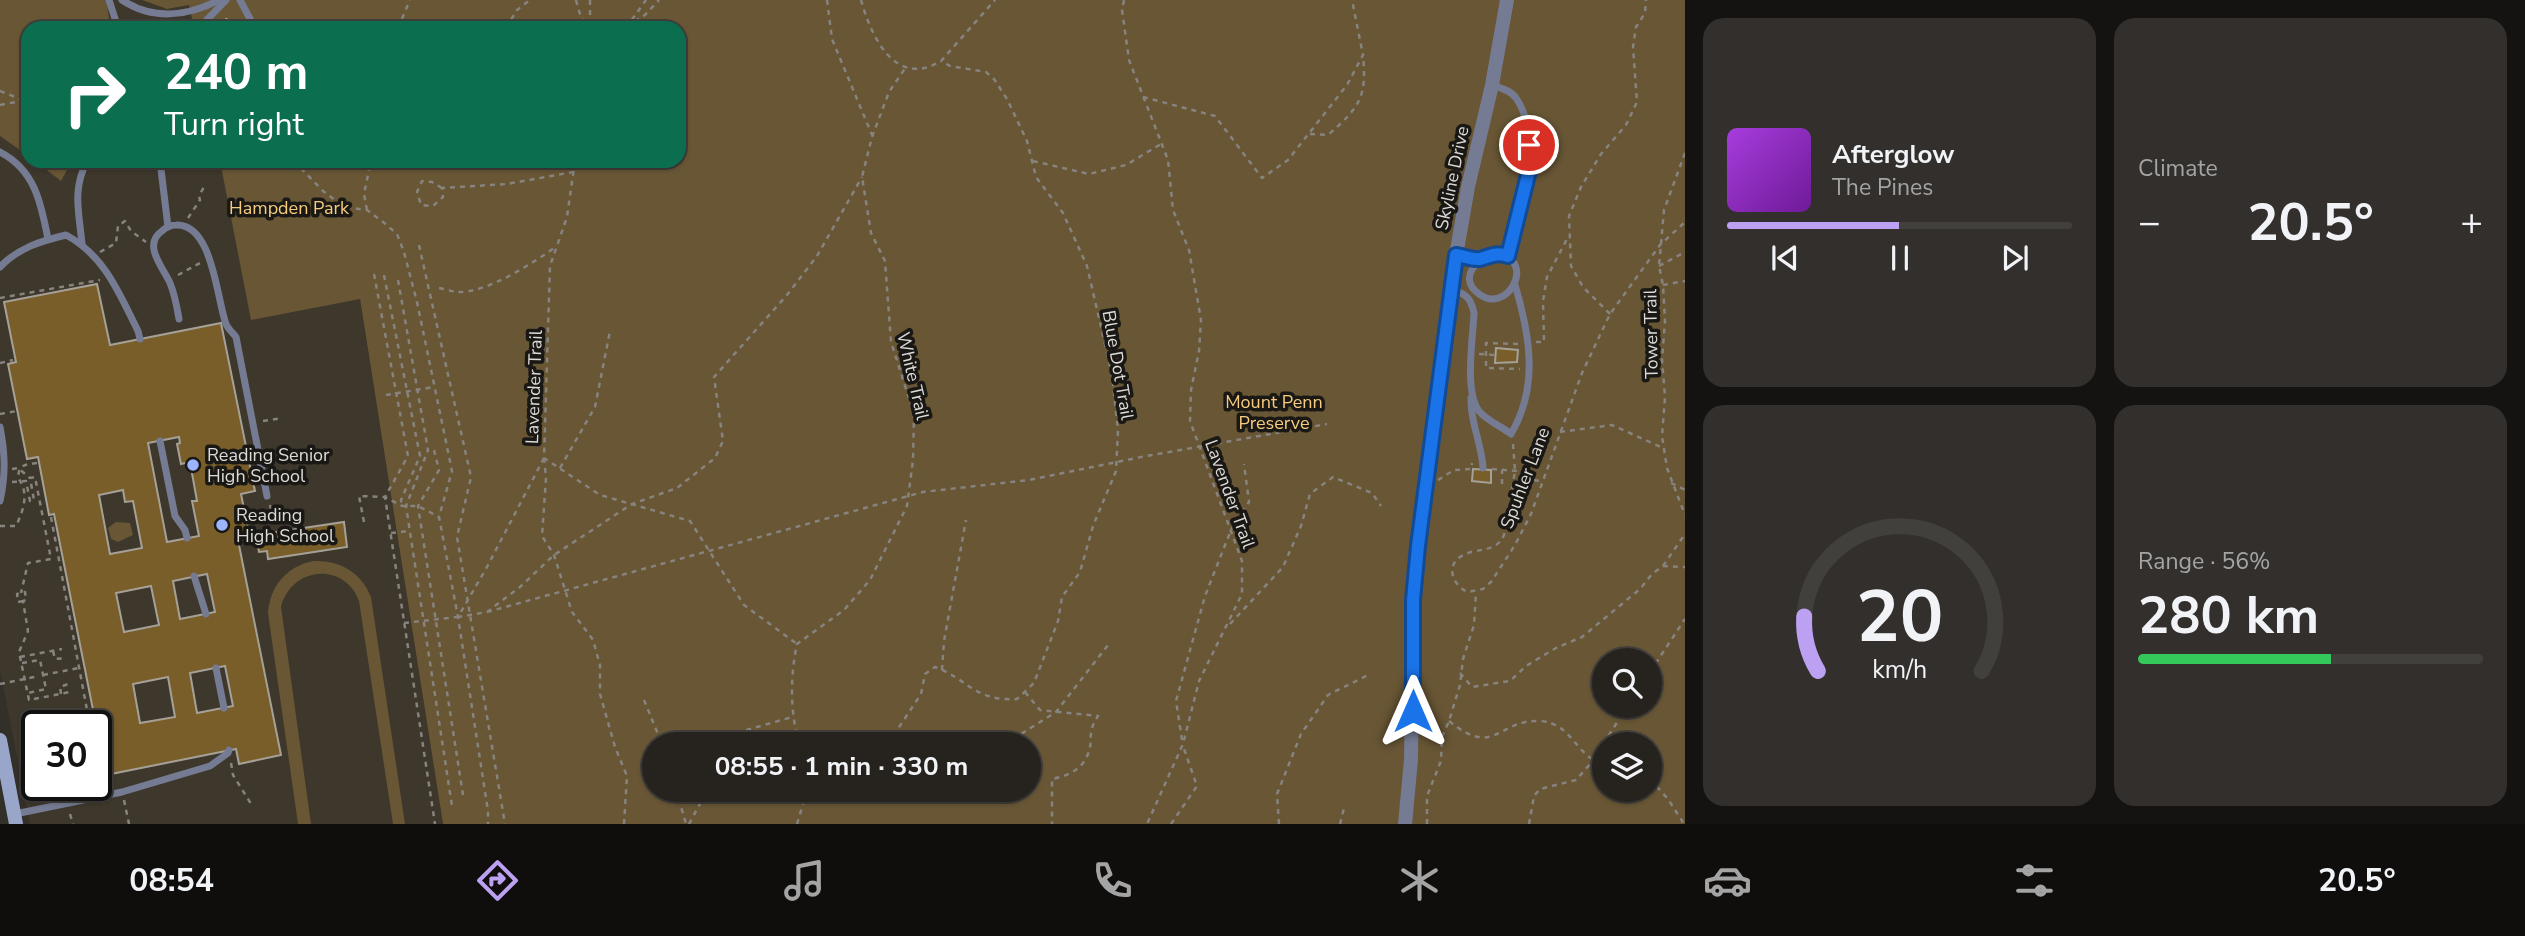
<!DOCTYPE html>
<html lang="en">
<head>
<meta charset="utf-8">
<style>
  body { margin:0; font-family:"Nunito Sans",sans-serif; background:#322f2c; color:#f1f3f6; height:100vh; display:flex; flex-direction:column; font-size:26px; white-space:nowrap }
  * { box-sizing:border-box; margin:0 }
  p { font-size:23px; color:#a4a4a4 }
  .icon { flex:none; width:38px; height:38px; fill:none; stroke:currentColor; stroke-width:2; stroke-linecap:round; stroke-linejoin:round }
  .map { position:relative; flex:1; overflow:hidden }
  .details { display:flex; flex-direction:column; gap:18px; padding:18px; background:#151311; width:840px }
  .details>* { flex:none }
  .hud { position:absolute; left:21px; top:21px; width:665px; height:147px; border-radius:21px; box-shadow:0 2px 5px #0004,0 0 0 2px #42403d; background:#0b6e4f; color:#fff; overflow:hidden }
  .buttons { position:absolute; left:1592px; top:648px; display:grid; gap:14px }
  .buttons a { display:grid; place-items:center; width:70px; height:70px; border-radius:50%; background:#26231f; box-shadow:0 2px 5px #0004,0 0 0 2px #42403d; font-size:35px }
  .speed { position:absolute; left:21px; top:710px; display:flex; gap:14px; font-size:35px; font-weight:700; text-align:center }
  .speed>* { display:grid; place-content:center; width:91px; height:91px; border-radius:50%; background:#26231f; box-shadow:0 2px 5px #0004,0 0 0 2px #42403d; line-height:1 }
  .speed .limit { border:4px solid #111; border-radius:10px; background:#fff; color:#111 }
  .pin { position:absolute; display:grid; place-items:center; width:60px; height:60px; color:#fff; margin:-30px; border:4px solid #fff; border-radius:50%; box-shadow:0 2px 7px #0007 }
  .me { position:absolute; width:77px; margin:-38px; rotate:0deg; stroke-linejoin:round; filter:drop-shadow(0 0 5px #0008) }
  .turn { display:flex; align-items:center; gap:24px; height:147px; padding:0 28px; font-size:32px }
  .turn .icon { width:91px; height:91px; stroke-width:2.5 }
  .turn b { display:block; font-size:49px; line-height:60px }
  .big { font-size:52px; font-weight:700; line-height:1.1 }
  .details .card { flex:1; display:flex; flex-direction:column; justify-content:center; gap:10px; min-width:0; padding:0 24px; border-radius:21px; background:#322f2c }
  .details .dial { align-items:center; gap:0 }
  .dial svg { height:182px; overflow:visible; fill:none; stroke:#42403d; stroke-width:7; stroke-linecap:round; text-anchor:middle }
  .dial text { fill:#f1f3f6; stroke:none }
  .song { display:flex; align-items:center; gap:21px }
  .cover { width:84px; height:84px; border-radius:10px; background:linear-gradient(135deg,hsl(280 70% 55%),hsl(280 70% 35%)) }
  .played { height:7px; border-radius:4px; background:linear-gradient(90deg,#bca0f2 50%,#42403d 50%) }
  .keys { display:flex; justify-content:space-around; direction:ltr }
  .heat { display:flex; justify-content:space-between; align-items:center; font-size:38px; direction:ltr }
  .charge { height:10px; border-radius:5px; background:linear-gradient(90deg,#34c759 56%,#42403d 0) }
  .details .tiles { flex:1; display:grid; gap:18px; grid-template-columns:repeat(2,1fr) }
  .trip { position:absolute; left:642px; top:732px; width:399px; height:70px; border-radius:35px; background:#26231f; box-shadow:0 2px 5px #0004,0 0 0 2px #42403d; font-weight:700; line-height:70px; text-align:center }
  .menu { display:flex; height:112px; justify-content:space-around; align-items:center; background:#0f0e0c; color:#a4a4a4 }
  .menu .icon { width:49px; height:49px }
  .menu .on { color:#bca0f2 }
  .menu b { font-size:32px; color:#f1f3f6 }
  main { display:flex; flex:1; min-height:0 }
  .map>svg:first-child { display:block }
  .built { fill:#3e372b; fill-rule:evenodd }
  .green { fill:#685635; fill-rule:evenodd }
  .building { fill:#795e29; stroke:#a5a098; stroke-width:2; fill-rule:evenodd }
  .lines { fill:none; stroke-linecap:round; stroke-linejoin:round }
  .path { stroke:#87837e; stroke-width:2.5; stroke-dasharray:5 5; stroke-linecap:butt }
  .lane { stroke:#747b92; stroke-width:7 }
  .street { stroke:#747b92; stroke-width:14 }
  .secondary { stroke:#9aa6c9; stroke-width:14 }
  .route-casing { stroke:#114b97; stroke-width:18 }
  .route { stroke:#1a73e8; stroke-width:12 }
  .poi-dot { fill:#9cb4fd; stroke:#191815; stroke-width:2.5 }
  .labels { text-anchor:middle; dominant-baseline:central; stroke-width:7; stroke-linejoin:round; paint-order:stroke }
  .street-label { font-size:18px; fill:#dedbd7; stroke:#191815 }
  .park-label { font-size:18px; fill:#f7cc7e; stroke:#191815 }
  .poi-label { font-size:18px; fill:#dedbd7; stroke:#191815; text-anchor:start }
</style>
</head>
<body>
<main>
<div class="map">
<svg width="1685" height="824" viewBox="0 0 1685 824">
  <rect width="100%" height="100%" fill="#332f29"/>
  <g class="built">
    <polygon points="107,0 142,0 167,9 220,0 202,28 110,28"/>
    <path d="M0 136 28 156V161H35L61 180 72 161H231L351 244 443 824H30L0 670ZM37 726H96V786H37Z"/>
  </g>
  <g class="green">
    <polygon points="0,0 107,0 110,28 28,28 28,156 0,136"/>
    <path d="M142 0H1685V824H443L360 299 251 320 220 161H679V28H194L189 5 167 9ZM1605 660H1650V705H1605ZM654 744H1029V789H654ZM1605 744H1650V789H1605Z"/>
    <polygon points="35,161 72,161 61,181"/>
    <polygon points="116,522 130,523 133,535 118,542 111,539 108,528"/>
    <path d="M313 561C340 560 361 572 371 597L405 824H393L359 601C344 561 291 567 281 607L311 824H298L268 613C270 586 286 567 313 561Z"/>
  </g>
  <g class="building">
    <polygon points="226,19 245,26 244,28 222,28"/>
    <path d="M97 284 110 345 221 323 255 491 241 494 250 538 238 540 281 755 239 764 236 749 106 775 54 514 49 515 38 457 27 459 8 364 16 362 4 302ZM179 437 180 443 177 444 181 464 190 462 197 501H192L199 536 167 542 148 443ZM123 490 125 502 133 501 142 548 110 554 99 495ZM207 574 215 612 180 619 173 581ZM151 586 159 625 124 632 116 593ZM225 666 233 706 197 713 190 673ZM168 677 175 717 140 723 133 684Z"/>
    <polygon points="1496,348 1518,350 1517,362 1495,363"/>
    <polygon points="1473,469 1491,470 1491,483 1472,481"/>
    <polygon points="344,522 347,547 268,559 267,551 259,552 256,535"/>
  </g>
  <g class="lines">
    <g class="path">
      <path d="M576 0C581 19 582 26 603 28"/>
      <polyline points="590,0 590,25"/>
      <polyline points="827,0 832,39 872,135"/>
      <path d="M861 0C871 36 895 89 941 61L995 0"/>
      <polyline points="1124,0 1122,10 1129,60 1168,160 1173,210 1189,250 1201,320 1199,351 1191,390 1190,421 1242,561 1242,594 1199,681 1183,744 1147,824"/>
      <polyline points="398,28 410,0"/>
      <polyline points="506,28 517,10 530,0"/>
      <polyline points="616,28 642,18 659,0"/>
      <polyline points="626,28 646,0"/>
      <polyline points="0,91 28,102"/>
      <polyline points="1143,97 1215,116 1262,178 1288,160 1347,85 1363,55 1352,0"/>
      <polyline points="0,105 21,101"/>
      <path d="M1310 134 1328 135C1360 107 1367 97 1363 55"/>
      <polyline points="1685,153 1664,210 1659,266 1663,285 1665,321 1662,360 1665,397 1662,436 1667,468 1685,515"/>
      <polyline points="294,161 323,191 344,207 367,210 383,222 397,234 404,252 417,302 452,471 439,517 458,617 488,811 488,824"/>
      <polyline points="575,161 567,217 550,266 544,458 600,495 690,521 744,605 797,644"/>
      <polyline points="1033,161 1089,174 1126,165 1161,144"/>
      <polyline points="442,188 432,182 422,181 417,192 421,205 433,206 443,197 442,188 507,184 573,172"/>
      <polyline points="367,210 364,194 371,161"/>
      <polyline points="188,218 200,200 199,196 205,185"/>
      <polyline points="419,245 471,477 457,537 505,824"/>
      <polyline points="100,252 116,243 118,226 125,221 131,231 146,242"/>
      <polyline points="1659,266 1685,252"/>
      <polyline points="374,274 408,456 385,497 435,824"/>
      <polyline points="178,275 200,263"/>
      <polyline points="384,275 420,456 401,500 402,506"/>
      <polyline points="398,280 428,450 406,506 452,806"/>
      <polyline points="1663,285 1685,281"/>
      <path d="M439 288C445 289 451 291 456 292 486 294 533 263 557 246"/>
      <polyline points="0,298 100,280"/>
      <polyline points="1610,314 1583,287 1571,266 1569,216 1581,187 1601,154 1626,125 1637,102 1633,47 1636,27 1645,13 1646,0"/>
      <polyline points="1536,342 1544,342 1543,301 1547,277 1568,237"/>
      <polyline points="1518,344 1486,343 1486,368 1520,369"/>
      <polyline points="1479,354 1495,355"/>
      <polyline points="0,363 13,360"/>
      <polyline points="386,395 434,387"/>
      <polyline points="0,414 17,411"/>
      <polyline points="263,421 282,418"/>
      <polyline points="1560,432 1612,425 1663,448"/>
      <path d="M1513 444 1515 471 1504 535C1495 555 1476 546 1460 557 1445 567 1454 587 1468 592L1483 589 1491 582 1515 545 1531 514 1582 373 1610 314 1660 245 1685 222"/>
      <polyline points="434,450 439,470 418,506 463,795"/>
      <polyline points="544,458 487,567 458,617 487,612 520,587 554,555 632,504 677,488 715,458 723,441 714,377 787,295 817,256 862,177"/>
      <polyline points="544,458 546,478 542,536 554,555 572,612 593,640 600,665 600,694 615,747 627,776 624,824"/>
      <polyline points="560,468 595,407 610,331"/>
      <polyline points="12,469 18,468 30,478"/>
      <polyline points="1492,469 1530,472 1530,480 1543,481"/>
      <polyline points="1438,480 1454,470 1471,469 1472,463"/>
      <polyline points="12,482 26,481 30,501 34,500 30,478 35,477 51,559 28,563 21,593"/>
      <polyline points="1671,483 1685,490"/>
      <polyline points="1502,484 1502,470"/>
      <polyline points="270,505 272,515 292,520 293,529"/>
      <polyline points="51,517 90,726"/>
      <polyline points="364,522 359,496 385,497 402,506 418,506 439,517"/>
      <path d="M0 526H16C23 511 30 493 18 478 19 464 24 465 37 463"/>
      <polyline points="391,533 409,531"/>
      <polyline points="1663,566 1685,534"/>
      <polyline points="23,601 18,602 17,594 25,592 26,600 23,601 28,631 19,652 29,700 70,692"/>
      <polyline points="487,612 923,492 1029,480 1141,457 1327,424"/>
      <polyline points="404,623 457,617"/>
      <polyline points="1230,624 1283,567 1301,526 1310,494 1333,477 1372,493 1381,506"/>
      <polyline points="53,651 55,659 66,658"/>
      <polyline points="20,657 62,649"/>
      <polyline points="22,663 40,660 46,689 28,693"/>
      <polyline points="942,670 944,641 966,520"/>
      <polyline points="1650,672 1685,619"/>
      <polyline points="1460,673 1472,687 1510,681 1526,666 1556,648 1582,637 1640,589 1652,574 1663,566 1685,567"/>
      <polyline points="43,675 79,668"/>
      <polyline points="0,684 39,676"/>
      <path d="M1025 692 1040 710 1098 716C1086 734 1094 739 1088 754 1082 770 1067 776 1052 779V824"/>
      <polyline points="61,694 60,687 71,683"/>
      <polyline points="644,700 662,744"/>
      <path d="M1449 721C1496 759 1497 719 1540 721 1573 723 1575 757 1605 765"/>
      <polyline points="1013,739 1056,712 1108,645"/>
      <polyline points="1182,740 1176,701 1205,596 1231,530 1249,502 1244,464"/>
      <polyline points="722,744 726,736 792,717"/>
      <path d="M799 744C790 711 790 677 797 644L844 610 870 580 907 506 913 460 914 414 891 342 885 261 871 233 862 177 872 137 889 92 906 67"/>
      <path d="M888 744 921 694 925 674 935 667C968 679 975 702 1017 699L1034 683 1058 621 1062 597 1080 572 1093 526 1116 471 1118 430 1112 375 1087 266 1063 213 1036 177 1027 141 1007 99 994 79 986 72 950 66 941 61"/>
      <polyline points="96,758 99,771 105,785"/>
      <polyline points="231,763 233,775 253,807"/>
      <polyline points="1650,779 1668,799 1684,824"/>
      <polyline points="676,789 686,824"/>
      <polyline points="124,800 129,824"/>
      <polyline points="805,800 805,789"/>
      <polyline points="70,814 73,824"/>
      <polyline points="689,824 708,789"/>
      <polyline points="797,824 804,801 837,789"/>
      <polyline points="1171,824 1197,786 1183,746"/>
      <polyline points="1279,824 1277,794 1301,734 1328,695 1370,674"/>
      <polyline points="1340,824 1344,808"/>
      <polyline points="1427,824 1427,796 1441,761 1442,737 1449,721 1460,685 1463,659 1474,625 1476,592"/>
      <polyline points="1529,824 1534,796 1540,789 1576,780 1592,762 1628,705"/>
    </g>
    <g class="lane">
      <polyline points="109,0 118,28"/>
      <path d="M122 0C152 20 187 17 219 0"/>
      <polyline points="240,0 255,28"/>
      <polyline points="199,28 226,0"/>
      <path d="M1493 85C1501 88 1511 91 1516 98 1544 138 1521 213 1508 255"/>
      <path d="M0 152C35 170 41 203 48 239"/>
      <polyline points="160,161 168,227"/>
      <polyline points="258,164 258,161"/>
      <path d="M82 244C79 212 72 190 87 161"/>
      <path d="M1499 253C1537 263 1506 315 1479 294 1457 278 1477 256 1499 253Z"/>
      <path d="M0 267C18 248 41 241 66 235 105 256 119 293 138 331L140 339"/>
      <path d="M1450 290C1465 292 1471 298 1474 313 1473 338 1464 391 1479 411 1487 421 1501 426 1511 434 1539 387 1530 335 1515 285"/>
      <path d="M179 319C177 307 175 295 170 283 163 267 142 245 162 231 166 227 171 225 176 225 213 223 217 301 226 324 228 329 233 333 236 337L267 496"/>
      <path d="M1471 398C1470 423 1482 444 1483 468"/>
      <path d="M0 427C5 453 6 474 0 501"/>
      <polyline points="160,441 175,516 185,530 187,538"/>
      <polyline points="194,576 206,614"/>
      <polyline points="216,668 224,708"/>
      <polyline points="15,814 122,792 210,766 228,753 229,750"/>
    </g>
    <polyline class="street" points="1405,824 1411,760 1413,600 1420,521 1450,290 1468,187 1492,85 1507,0"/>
    <polyline class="secondary" points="0,740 16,824"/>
  </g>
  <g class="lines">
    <defs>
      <path id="route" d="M1413 711V600L1418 546 1456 255C1463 256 1473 260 1480 259 1491 256 1495 252 1508 256L1528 175 1529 145"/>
    </defs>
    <use href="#route" class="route-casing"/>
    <use href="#route" class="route"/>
  </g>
  <g class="poi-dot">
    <circle cx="193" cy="465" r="7"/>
    <circle cx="222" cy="525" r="7"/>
  </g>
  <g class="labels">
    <g class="street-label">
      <text transform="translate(1452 178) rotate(-78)">Skyline Drive</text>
      <text transform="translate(1651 334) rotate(-91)">Tower Trail</text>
      <text transform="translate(1118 365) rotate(80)">Blue Dot Trail</text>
      <text transform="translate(913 376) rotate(77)">White Trail</text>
      <text transform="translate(534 387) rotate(-88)">Lavender Trail</text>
      <text transform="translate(1525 478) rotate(-69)">Spuhler Lane</text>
      <text transform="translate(1230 494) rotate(70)">Lavender Trail</text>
    </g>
    <g class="park-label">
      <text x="289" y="208">Hampden Park</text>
      <text x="1274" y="402">Mount Penn<tspan x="1274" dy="21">Preserve</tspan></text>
    </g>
    <g class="poi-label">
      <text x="207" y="455">Reading Senior<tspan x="207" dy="21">High School</tspan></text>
      <text x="236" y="515">Reading<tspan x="236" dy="21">High School</tspan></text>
    </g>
  </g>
</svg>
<div class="buttons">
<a><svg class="icon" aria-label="search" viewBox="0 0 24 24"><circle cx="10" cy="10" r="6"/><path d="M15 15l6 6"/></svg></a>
<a><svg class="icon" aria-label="layers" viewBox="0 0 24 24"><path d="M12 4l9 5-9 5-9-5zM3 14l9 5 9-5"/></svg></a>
</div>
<div class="speed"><div class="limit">30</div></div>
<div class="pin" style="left:1529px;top:145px;background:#d93025"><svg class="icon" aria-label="arrive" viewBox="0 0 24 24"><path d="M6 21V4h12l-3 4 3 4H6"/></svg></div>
<svg class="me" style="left:1413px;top:711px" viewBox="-20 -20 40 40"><path d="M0-17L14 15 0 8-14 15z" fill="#1a73e8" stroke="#fff" stroke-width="4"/></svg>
<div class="trip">08:55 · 1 min · 330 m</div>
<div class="hud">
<div class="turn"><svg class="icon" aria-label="right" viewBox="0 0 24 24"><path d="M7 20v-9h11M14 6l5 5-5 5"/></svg><div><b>240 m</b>Turn right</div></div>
</div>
</div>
<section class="details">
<div class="tiles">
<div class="card">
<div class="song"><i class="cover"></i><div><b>Afterglow</b><p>The Pines</p></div></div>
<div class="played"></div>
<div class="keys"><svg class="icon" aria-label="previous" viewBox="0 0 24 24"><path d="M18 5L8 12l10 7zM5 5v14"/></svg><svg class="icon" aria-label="pause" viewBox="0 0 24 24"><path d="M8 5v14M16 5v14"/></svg><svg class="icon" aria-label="next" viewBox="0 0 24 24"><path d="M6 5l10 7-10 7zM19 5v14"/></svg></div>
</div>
<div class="card"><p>Climate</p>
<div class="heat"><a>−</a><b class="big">20.5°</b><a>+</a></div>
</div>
<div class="card dial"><svg viewBox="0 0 100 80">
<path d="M14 69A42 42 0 1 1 86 69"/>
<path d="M14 69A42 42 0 0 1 8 45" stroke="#bca0f2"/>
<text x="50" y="56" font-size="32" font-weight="700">20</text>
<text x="50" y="72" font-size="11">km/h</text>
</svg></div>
<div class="card"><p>Range · 56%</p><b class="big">280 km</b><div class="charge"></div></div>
</div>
</section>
</main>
<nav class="menu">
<b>08:54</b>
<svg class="icon on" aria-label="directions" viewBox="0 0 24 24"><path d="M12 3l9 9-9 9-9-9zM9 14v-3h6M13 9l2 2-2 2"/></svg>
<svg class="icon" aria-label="music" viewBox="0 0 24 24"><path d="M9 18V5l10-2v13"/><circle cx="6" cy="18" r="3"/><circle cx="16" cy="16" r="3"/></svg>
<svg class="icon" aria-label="phone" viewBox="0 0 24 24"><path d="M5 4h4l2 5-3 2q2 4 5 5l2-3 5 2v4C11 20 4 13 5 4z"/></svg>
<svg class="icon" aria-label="climate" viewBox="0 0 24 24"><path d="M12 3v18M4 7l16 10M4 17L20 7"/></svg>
<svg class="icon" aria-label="car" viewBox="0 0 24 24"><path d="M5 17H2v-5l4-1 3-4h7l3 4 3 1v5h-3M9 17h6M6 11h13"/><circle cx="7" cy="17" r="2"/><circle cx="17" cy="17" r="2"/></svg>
<svg class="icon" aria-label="filters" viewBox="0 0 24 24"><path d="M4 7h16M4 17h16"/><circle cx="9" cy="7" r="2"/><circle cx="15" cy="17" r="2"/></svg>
<b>20.5°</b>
</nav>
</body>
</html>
